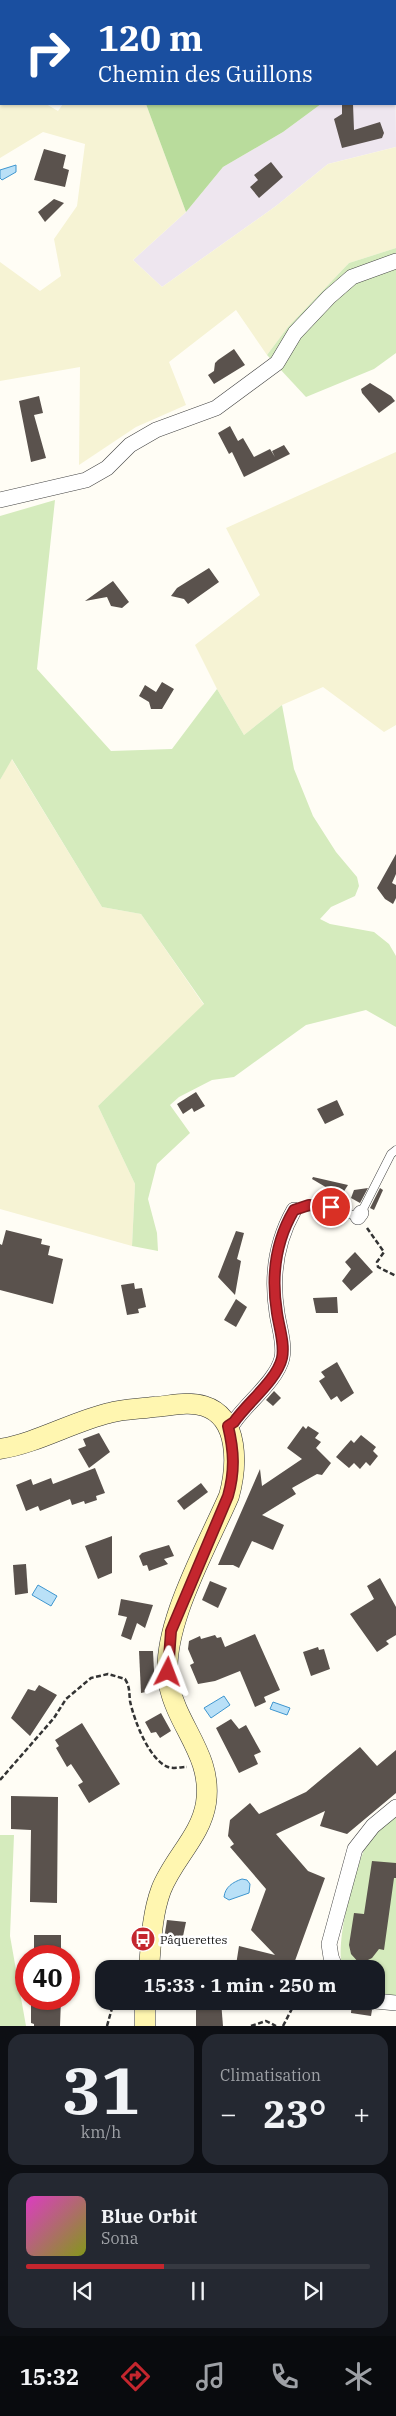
<!DOCTYPE html>
<html lang="fr">
<head>
<meta charset="utf-8">
<style>
  body { margin:0; font-family:"IBM Plex Serif",serif; background:#242831; color:#f1f3f6; height:100vh; display:flex; flex-direction:column; font-size:19px; white-space:nowrap }
  * { box-sizing:border-box; margin:0 }
  p { font-size:16px; color:#9ea1a6 }
  .icon { flex:none; width:28px; height:28px; fill:none; stroke:currentColor; stroke-width:2; stroke-linecap:round; stroke-linejoin:round }
  .map { position:relative; height:2026px; overflow:hidden }
  .sheet { display:flex; flex-direction:column; gap:8px; padding:8px; background:#0d0f14; flex:1 }
  .sheet>* { flex:none }
  .guide { position:absolute; left:0px; top:0px; width:396px; height:105px; box-shadow:0 1px 4px #0004; background:#1a4fa0; color:#fff; overflow:hidden }
  .speed { position:absolute; left:15px; top:1945px; display:flex; gap:10px; font-size:25px; font-weight:700; text-align:center }
  .speed>* { display:grid; place-content:center; width:65px; height:65px; border-radius:50%; background:#171b24; box-shadow:0 1px 4px #0004; line-height:1 }
  .speed .limit { border:8px solid #d22; background:#fff; color:#111 }
  .pin { position:absolute; display:grid; place-items:center; width:42px; height:42px; color:#fff; margin:-21px; border:2px solid #fff; border-radius:50%; box-shadow:0 1px 5px #0007 }
  .me { position:absolute; width:55px; margin:-28px; rotate:3deg; stroke-linejoin:round; filter:drop-shadow(0 0 4px #0008) }
  .turn { display:flex; align-items:center; gap:18px; height:105px; padding:0 15px; font-size:22px }
  .turn .icon { width:65px; height:65px; stroke-width:2.5 }
  .turn b { display:block; font-size:35px; line-height:42px }
  .big { font-size:38px; font-weight:800; line-height:1.1 }
  .sheet .widget { flex:1; display:flex; flex-direction:column; justify-content:center; gap:8px; min-width:0; padding:0 18px; border-radius:15px; background:#242831 }
  .sheet .dial { align-items:center; gap:0 }
  .dial b { font-size:65px; line-height:1 }
  .song { display:flex; align-items:center; gap:15px }
  .cover { width:60px; height:60px; border-radius:8px; background:linear-gradient(135deg,hsl(310 70% 55%),hsl(70 70% 35%)) }
  .played { height:5px; border-radius:2px; background:linear-gradient(90deg,#c4262e 40%,#363941 40%) }
  .keys { display:flex; justify-content:space-around; direction:ltr }
  .heat { display:flex; justify-content:space-between; align-items:center; font-size:28px; direction:ltr }
  .sheet .tiles { flex:1; display:grid; gap:8px; grid-template-columns:1fr 1fr }
  .widget:last-child { grid-column:span 2 }
  .trip { position:absolute; left:95px; top:1960px; width:290px; height:50px; border-radius:15px; background:#171b24; box-shadow:0 1px 4px #0004; font-weight:800; line-height:50px; text-align:center }
  .tabs { display:flex; height:80px; justify-content:space-around; align-items:center; background:#090b0e; color:#9ea1a6 }
  .tabs .icon { width:35px; height:35px }
  .tabs .active { color:#c4262e }
  .tabs b { font-size:22px; color:#f1f3f6 }
  .map>svg:first-child { display:block }
  .industrial { fill:#eee6ef }
  .farmland { fill:#f6f3d4 }
  .green { fill:#d5ebbd }
  .forest { fill:#b9dc9c }
  .water { fill:#b9e0f7; stroke:#3f96cf }
  .building { fill:#5a524d }
  .lines { fill:none; stroke-linecap:round; stroke-linejoin:round }
  .lane-casing { stroke:#444; stroke-width:9 }
  .street-casing { stroke:#444; stroke-width:16 }
  .secondary-casing { stroke:#333; stroke-width:21 }
  .path { stroke:#333; stroke-width:2.5; stroke-dasharray:5 2.5; stroke-linecap:butt }
  .lane { stroke:#fff; stroke-width:8 }
  .street { stroke:#fff; stroke-width:15 }
  .secondary { stroke:#fff6b0; stroke-width:20 }
  .route-casing { stroke:#7f191e; stroke-width:12 }
  .route { stroke:#c4262e; stroke-width:9 }
  .labels { text-anchor:middle; dominant-baseline:central; stroke-width:5; stroke-linejoin:round; paint-order:stroke }
  .poi-label { font-size:12px; fill:#111; stroke:#fff; text-anchor:start }
</style>
</head>
<body>
<div class="map">
<svg width="396" height="2026" viewBox="0 0 396 2026">
  <rect width="100%" height="100%" fill="#fffdf5"/>
  <polygon class="industrial" points="395,17 396,147 328,164 276,206 162,287 133,260 186,212 223,167 283,132 321,104 395,104"/>
  <g class="farmland">
    <polygon points="0,79 1,104 46,104 58,111 63,104 146,104 186,212 133,260 162,287 276,206 328,164 396,147 396,248 349,263 288,327 267,355 236,310 169,362 186,405 136,427 79,465 80,367 0,381 0,262 40,291 61,276 54,239 77,206 85,144 43,132 0,158"/>
    <polygon points="396,452 396,725 384,732 323,687 282,705 244,735 217,689 195,645 260,595 226,528"/>
    <polygon points="11,758 102,907 141,914 204,1005 98,1106 135,1184 132,1246 0,1209 0,780"/>
  </g>
  <g class="green">
    <polygon points="396,248 396,353 374,369 306,397 267,355 288,327 349,263"/>
    <polygon points="55,500 37,669 111,751 172,749 217,689 244,735 282,705 294,769 313,816 336,852 357,877 359,886 355,896 331,907 320,919 330,924 374,932 389,944 396,956 396,1027 366,1010 306,1025 234,1077 212,1080 179,1097 170,1105 190,1133 157,1164 148,1199 157,1233 158,1251 132,1246 135,1184 98,1106 204,1004 141,914 102,907 12,759 0,780 0,516"/>
    <path d="M396 1816V1997L376 1993V1969H344C332 1950 357 1857 370 1839 376 1830 388 1823 396 1816Z"/>
    <polygon points="0,1835 14,1835 10,1936 26,2026 0,2026"/>
  </g>
  <g class="forest">
    <polygon points="151,0 396,0 395,5 395,1"/>
    <polygon points="146,104 321,104 283,132 223,167 186,212"/>
  </g>
  <g class="water">
    <polygon points="16,165 16,172 2,180 0,178 0,170"/>
    <polygon points="38,1585 57,1596 51,1606 32,1595"/>
    <polygon points="224,1696 230,1705 211,1718 204,1708"/>
    <polygon points="273,1702 290,1708 287,1715 270,1709"/>
    <path d="M242 1879 247 1880 250 1884 249 1893 229 1900 224 1897C225 1887 233 1882 242 1879Z"/>
  </g>
  <g class="building">
    <polygon points="342,104 353,104 354,130 380,122 384,133 382,138 342,148 334,119 342,114"/>
    <polygon points="44,149 66,155 63,168 69,170 65,187 34,180"/>
    <polygon points="271,162 283,177 259,198 250,187 258,180 254,175"/>
    <polygon points="54,199 64,203 45,222 38,212"/>
    <polygon points="234,349 245,365 214,384 208,375 214,371 215,363 218,360"/>
    <polygon points="370,383 391,396 395,401 379,413 362,393 361,389"/>
    <polygon points="39,396 43,413 34,415 46,458 31,462 19,401"/>
    <polygon points="230,426 238,441 243,438 254,457 270,449 275,457 272,451 284,445 290,454 244,477 232,452 229,454 218,433"/>
    <polygon points="209,568 219,582 188,604 184,599 171,596 177,588"/>
    <polygon points="113,581 129,602 122,608 111,606 107,597 85,601"/>
    <polygon points="162,682 174,689 162,709 151,709 149,702 139,696 145,685 156,692"/>
    <polygon points="396,854 396,874 392,883 396,885 396,898 393,904 385,899 377,888"/>
    <polygon points="196,1092 205,1106 194,1112 192,1108 183,1114 177,1104"/>
    <polygon points="337,1100 344,1115 325,1124 317,1109"/>
    <polygon points="313,1177 348,1185 341,1196 312,1179"/>
    <polygon points="368,1188 360,1203 351,1198 354,1190"/>
    <polygon points="380,1188 383,1190 374,1210 370,1208"/>
    <polygon points="6,1230 42,1239 41,1244 50,1246 48,1255 63,1259 53,1304 0,1290 0,1244 2,1245"/>
    <polygon points="236,1231 244,1233 237,1259 241,1261 235,1295 218,1277"/>
    <polygon points="355,1252 373,1272 351,1291 342,1281 351,1269 345,1262"/>
    <polygon points="134,1283 135,1289 142,1288 146,1307 138,1309 139,1313 127,1315 121,1285"/>
    <polygon points="337,1297 338,1313 316,1313 313,1298"/>
    <polygon points="236,1299 247,1307 236,1327 224,1320"/>
    <polygon points="337,1362 354,1393 341,1402 337,1396 331,1400 319,1381 325,1377 321,1372"/>
    <polygon points="274,1391 281,1398 273,1406 266,1400"/>
    <polygon points="303,1426 306,1429 308,1426 319,1433 315,1438 321,1442 316,1448 331,1463 322,1475 317,1474 292,1488 296,1494 262,1515 284,1525 273,1550 252,1541 239,1568 233,1565 218,1565 260,1469 262,1486 302,1459 287,1448"/>
    <polygon points="99,1433 110,1452 89,1468 78,1449 86,1446 83,1439"/>
    <polygon points="361,1435 376,1447 373,1451 378,1456 370,1466 366,1462 360,1469 354,1463 349,1468 336,1457 351,1440 354,1443"/>
    <polygon points="95,1468 105,1493 96,1496 97,1500 85,1504 84,1501 72,1505 70,1499 40,1511 38,1506 26,1511 16,1485 31,1479 33,1485 51,1478 53,1484"/>
    <polygon points="201,1483 208,1492 184,1510 177,1501"/>
    <polygon points="112,1536 112,1573 98,1579 85,1546"/>
    <polygon points="169,1545 174,1556 164,1559 168,1564 149,1571 147,1565 143,1566 139,1556 142,1553"/>
    <polygon points="26,1564 28,1593 15,1595 13,1565"/>
    <polygon points="380,1578 396,1607 396,1635 386,1641 389,1644 377,1652 350,1614 374,1599 367,1586"/>
    <polygon points="210,1581 227,1588 218,1608 202,1600"/>
    <polygon points="121,1599 153,1605 145,1628 137,1623 131,1640 121,1636 127,1617 118,1615"/>
    <polygon points="255,1634 280,1690 264,1697 266,1702 255,1707 240,1671 215,1681 198,1684 190,1665 194,1663 188,1649 189,1641 200,1636 201,1639 215,1635 217,1638 221,1637 225,1647"/>
    <polygon points="318,1647 319,1650 324,1649 330,1669 311,1676 303,1652"/>
    <polygon points="139,1651 153,1651 155,1690 141,1693"/>
    <polygon points="39,1685 57,1695 30,1736 11,1718 28,1689 35,1691"/>
    <polygon points="161,1713 171,1731 160,1738 156,1732 151,1733 145,1722"/>
    <polygon points="231,1719 239,1729 246,1725 261,1752 254,1755 258,1764 239,1773 216,1728"/>
    <polygon points="82,1723 120,1784 89,1803 78,1785 83,1782 71,1764 67,1767 56,1748 59,1746 55,1740"/>
    <polygon points="360,1747 377,1766 396,1750 396,1793 347,1834 320,1826 325,1811 276,1834 308,1871 325,1878 292,1969 254,1969 236,1965 239,1946 275,1955 251,1930 266,1889 230,1847 234,1844 228,1836 230,1820 250,1803 259,1814 306,1792"/>
    <polygon points="11,1796 58,1797 57,1903 30,1902 31,1830 11,1829"/>
    <polygon points="372,1861 396,1863 396,1878 394,1878 384,1950 379,1949 372,1958 360,1964 351,1954 349,1945 354,1913 364,1914"/>
    <polygon points="167,1920 186,1922 182,1941 164,1939"/>
    <rect x="34" y="1935" width="27" height="21"/>
    <polygon points="31,1999 61,1999 60,2026 34,2026 34,2024 31,2023"/>
    <polygon points="196,2001 221,2001 223,2026 196,2026"/>
    <polygon points="352,2001 366,2004 372,2010 371,2016 351,2013"/>
  </g>
  <g class="lines">
    <defs>
      <g id="lane">
        <path d="M294 1210C320 1202 334 1208 358 1217"/>
        <polyline points="361,1213 391,1154 396,1150"/>
      </g>
      <g id="street">
        <polyline points="0,500 86,480 107,468 130,445 156,430 216,408 277,363 295,333 329,297 352,277 396,261"/>
        <polyline points="358,1217 361,1213"/>
        <path d="M227 1426 234 1422C247 1403 277 1380 282 1358 285 1344 279 1327 277 1313 271 1276 276 1242 294 1210"/>
        <polyline points="336,1969 331,1957 329,1944 355,1849 373,1826 396,1807"/>
        <polyline points="375,2001 396,2003"/>
      </g>
      <g id="secondary">
        <path d="M0 1449C37 1443 72 1422 109 1413 123 1409 139 1409 154 1407 170 1406 188 1401 204 1406 240 1417 237 1467 229 1496 207 1547 158 1631 169 1685 178 1728 213 1756 206 1803 201 1836 173 1859 161 1890 152 1914 151 1943 149 1969"/>
        <polyline points="145,2026 145,2001"/>
      </g>
    </defs>
    <use href="#lane" class="lane-casing"/>
    <use href="#street" class="street-casing"/>
    <use href="#secondary" class="secondary-casing"/>
    <g class="path">
      <polyline points="367,1228 384,1252 377,1262 378,1267 396,1276"/>
      <path d="M0 1780 54 1718 66 1699 91 1678 108 1674 125 1679C130 1687 129 1692 130 1701 134 1720 149 1760 168 1767 173 1769 181 1767 187 1767"/>
      <polyline points="107,2026 114,2001"/>
      <polyline points="251,2026 266,2021 276,2026"/>
      <polyline points="283,2026 296,2001"/>
    </g>
    <use href="#lane" class="lane"/>
    <use href="#street" class="street"/>
    <use href="#secondary" class="secondary"/>
  </g>
  <g class="lines">
    <defs>
      <path id="route" d="M168 1672 171 1631 228 1496C235 1471 234 1451 228 1426L234 1422C247 1403 277 1380 282 1358 285 1344 279 1327 277 1313 271 1276 275 1242 294 1210L309 1205 331 1207"/>
    </defs>
    <use href="#route" class="route-casing"/>
    <use href="#route" class="route"/>
  </g>
  <defs>
    <symbol id="bus-disc" viewBox="-11 -11 22 22"><circle r="9.5" fill="#c4262e" stroke="#fff"/><path d="M-5-6H5V4H4V6H2V4H-2V6H-4V4H-5ZM-3.5-4V0h7V-4ZM-3.5 1.2v1.5H-2V1.2ZM2 1.2v1.5H3.5V1.2Z" fill="#fff"/></symbol>
  </defs>
  <g fill-rule="evenodd">
    <use href="#bus-disc" x="129" y="1925" width="28" height="28"/>
  </g>
  <g class="labels">
    <g class="poi-label">
      <text x="160" y="1939">Pâquerettes</text>
    </g>
  </g>
</svg>
<div class="speed"><div class="limit">40</div></div>
<div class="pin" style="left:331px;top:1207px;background:#d93025"><svg class="icon" aria-label="arrive" viewBox="0 0 24 24"><path d="M6 21V4h12l-3 4 3 4H6"/></svg></div>
<svg class="me" style="left:168px;top:1672px" viewBox="-20 -20 40 40"><path d="M0-17L14 15 0 8-14 15z" fill="#c4262e" stroke="#fff" stroke-width="4"/></svg>
<div class="trip">15:33 · 1 min · 250 m</div>
<div class="guide">
<div class="turn"><svg class="icon" aria-label="right" viewBox="0 0 24 24"><path d="M7 20v-9h11M14 6l5 5-5 5"/></svg><div><b>120 m</b>Chemin des Guillons</div></div>
</div>
</div>
<section class="sheet">
<div class="tiles">
<div class="widget dial"><b>31</b><p>km/h</p></div>
<div class="widget"><p>Climatisation</p>
<div class="heat"><a>−</a><b class="big">23°</b><a>+</a></div>
</div>
<div class="widget">
<div class="song"><i class="cover"></i><div><b>Blue Orbit</b><p>Sona</p></div></div>
<div class="played"></div>
<div class="keys"><svg class="icon" aria-label="previous" viewBox="0 0 24 24"><path d="M18 5L8 12l10 7zM5 5v14"/></svg><svg class="icon" aria-label="pause" viewBox="0 0 24 24"><path d="M8 5v14M16 5v14"/></svg><svg class="icon" aria-label="next" viewBox="0 0 24 24"><path d="M6 5l10 7-10 7zM19 5v14"/></svg></div>
</div>
</div>
</section>
<nav class="tabs">
<b>15:32</b>
<svg class="icon active" aria-label="directions" viewBox="0 0 24 24"><path d="M12 3l9 9-9 9-9-9zM9 14v-3h6M13 9l2 2-2 2"/></svg>
<svg class="icon" aria-label="music" viewBox="0 0 24 24"><path d="M9 18V5l10-2v13"/><circle cx="6" cy="18" r="3"/><circle cx="16" cy="16" r="3"/></svg>
<svg class="icon" aria-label="phone" viewBox="0 0 24 24"><path d="M5 4h4l2 5-3 2q2 4 5 5l2-3 5 2v4C11 20 4 13 5 4z"/></svg>
<svg class="icon" aria-label="climate" viewBox="0 0 24 24"><path d="M12 3v18M4 7l16 10M4 17L20 7"/></svg>
</nav>
</body>
</html>
